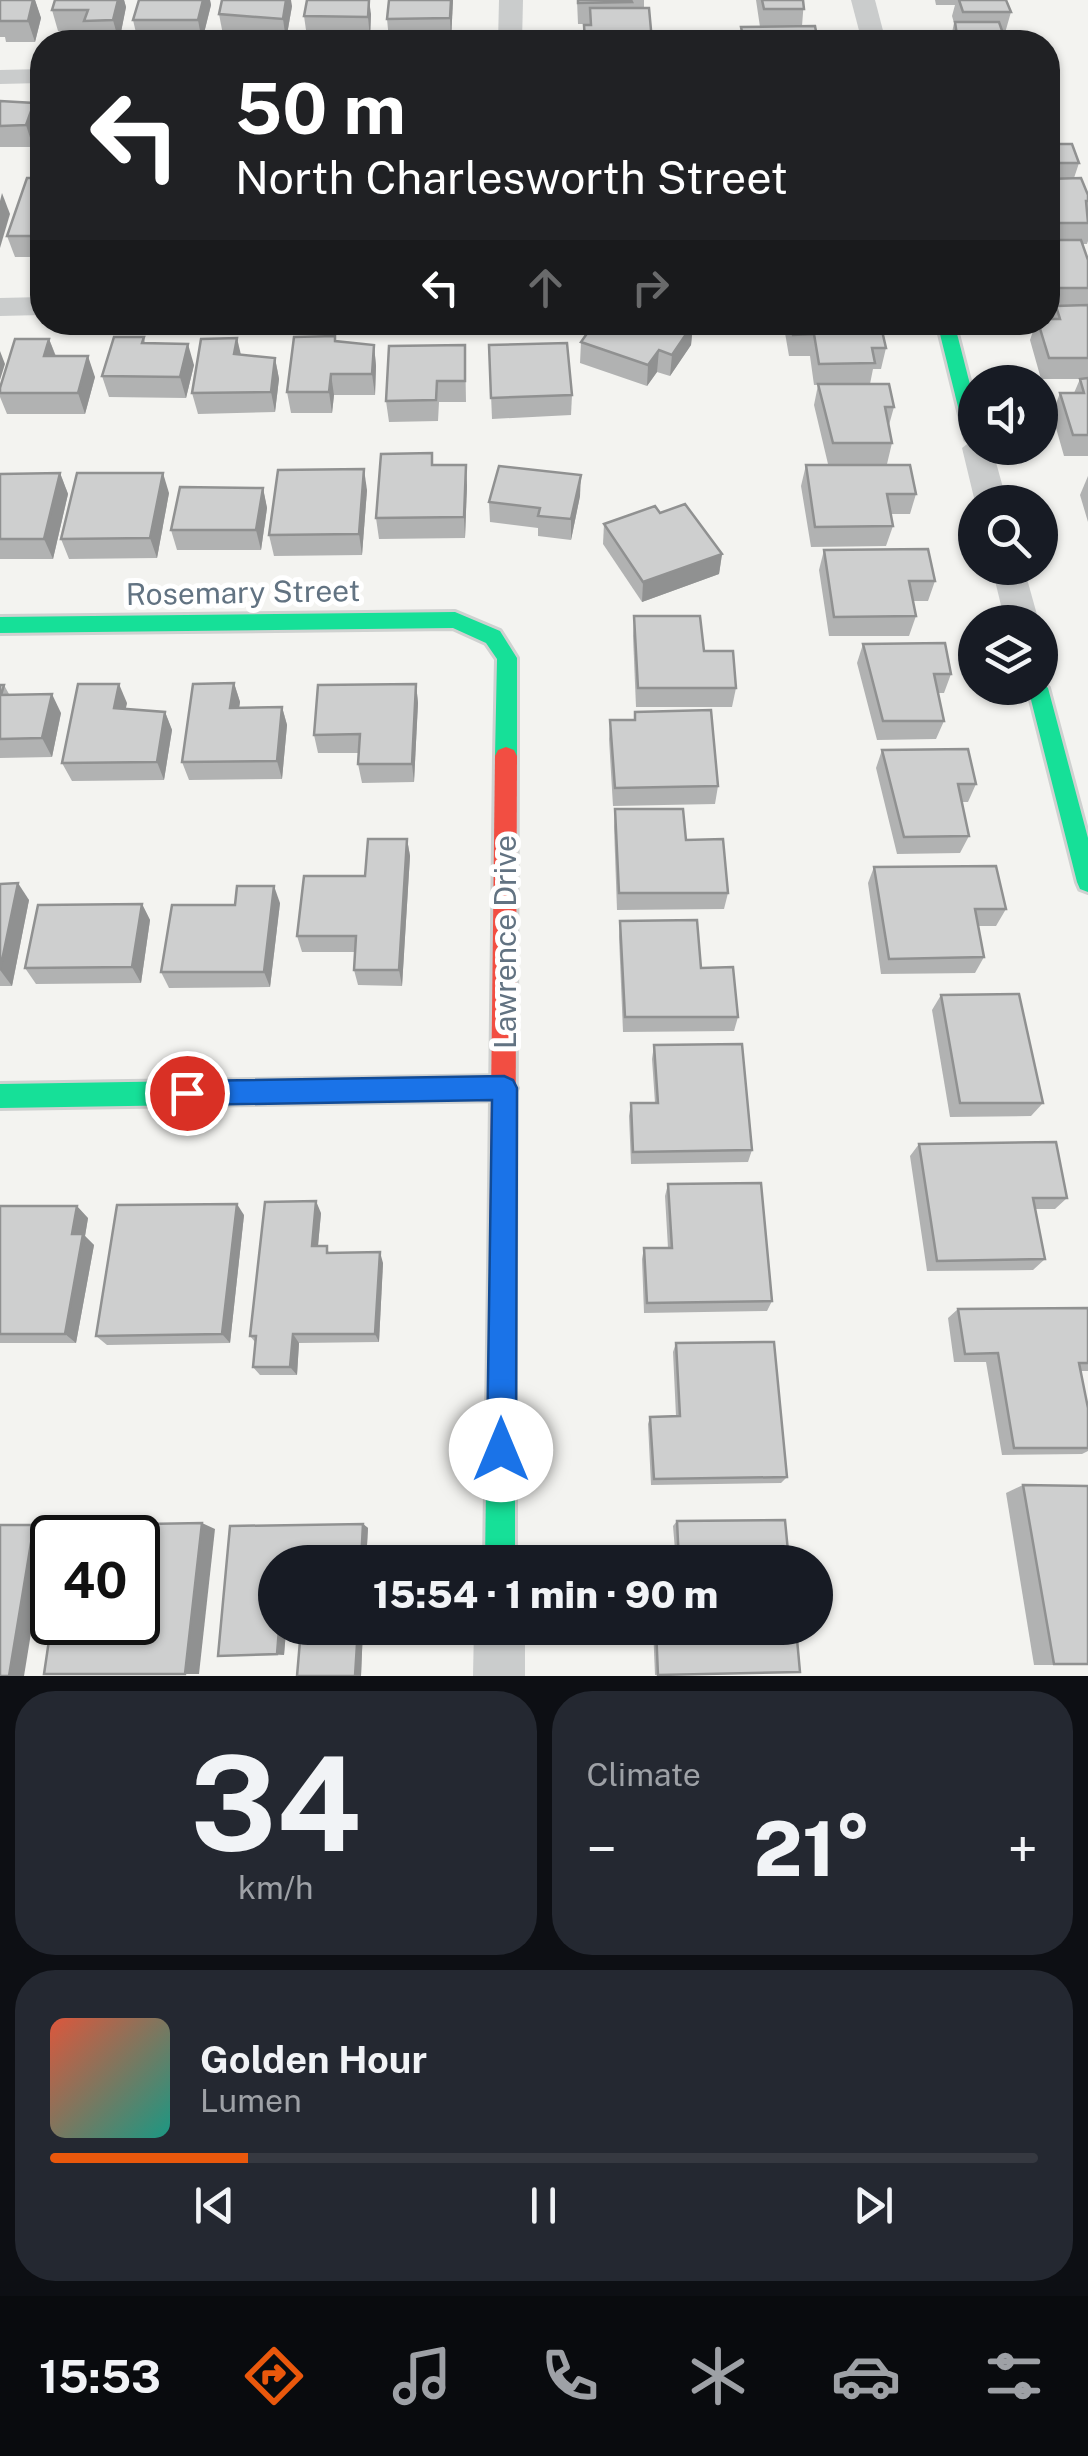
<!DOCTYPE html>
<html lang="en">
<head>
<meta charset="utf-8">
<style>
  body { margin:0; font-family:"Public Sans",sans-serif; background:#242831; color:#f1f3f6; height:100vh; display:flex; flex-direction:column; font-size:38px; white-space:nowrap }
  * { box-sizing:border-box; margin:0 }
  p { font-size:32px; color:#9ea1a6 }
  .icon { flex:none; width:55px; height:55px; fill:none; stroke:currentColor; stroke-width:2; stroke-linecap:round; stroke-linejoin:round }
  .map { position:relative; height:1676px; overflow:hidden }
  .panel { display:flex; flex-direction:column; gap:15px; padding:15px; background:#0d0f14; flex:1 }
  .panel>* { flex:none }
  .hud { position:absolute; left:30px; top:30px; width:1030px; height:305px; border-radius:40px; box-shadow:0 2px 8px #0004; background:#202124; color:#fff; overflow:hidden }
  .fabs { position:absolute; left:958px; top:365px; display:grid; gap:20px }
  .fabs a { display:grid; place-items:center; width:100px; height:100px; border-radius:50%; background:#171b24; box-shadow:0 2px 8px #0004; font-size:50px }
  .speed { position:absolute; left:30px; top:1515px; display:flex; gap:20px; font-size:50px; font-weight:700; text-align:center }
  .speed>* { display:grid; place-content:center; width:130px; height:130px; border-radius:50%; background:#171b24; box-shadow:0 2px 8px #0004; line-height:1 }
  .speed .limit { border:5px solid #111; border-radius:15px; background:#fff; color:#111 }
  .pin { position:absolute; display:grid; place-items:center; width:85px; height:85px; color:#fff; margin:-42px; border:5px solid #fff; border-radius:50%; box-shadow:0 2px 10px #0007 }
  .me { position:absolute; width:110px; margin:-55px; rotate:0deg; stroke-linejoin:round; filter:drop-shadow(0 0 8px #0008) }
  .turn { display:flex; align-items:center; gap:35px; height:210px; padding:0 40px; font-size:45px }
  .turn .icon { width:130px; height:130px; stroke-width:2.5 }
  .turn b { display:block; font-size:70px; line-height:85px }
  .lanes { display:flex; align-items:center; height:95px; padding:0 40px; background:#0003; justify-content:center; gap:50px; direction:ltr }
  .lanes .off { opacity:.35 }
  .big { font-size:75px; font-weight:800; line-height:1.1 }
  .panel .card { flex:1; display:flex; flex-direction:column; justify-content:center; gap:15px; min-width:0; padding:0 35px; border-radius:40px; background:#242831 }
  .panel .dial { align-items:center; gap:0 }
  .dial b { font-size:130px; line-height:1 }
  .song { display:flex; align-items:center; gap:30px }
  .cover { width:120px; height:120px; border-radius:15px; background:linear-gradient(135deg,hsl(10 70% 55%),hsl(170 70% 35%)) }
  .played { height:10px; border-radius:5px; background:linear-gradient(90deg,#ea580c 20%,#363941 20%) }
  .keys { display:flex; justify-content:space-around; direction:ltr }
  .heat { display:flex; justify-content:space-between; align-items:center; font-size:55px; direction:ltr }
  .panel .tiles { flex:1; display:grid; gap:15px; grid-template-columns:1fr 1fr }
  .card:last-child { grid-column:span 2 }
  .trip { position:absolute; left:258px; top:1545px; width:575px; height:100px; border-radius:50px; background:#171b24; box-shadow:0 2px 8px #0004; font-weight:800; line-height:100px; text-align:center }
  .tab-bar { display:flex; height:160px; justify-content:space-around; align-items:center; background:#090b0e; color:#9ea1a6 }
  .tab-bar .icon { width:70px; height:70px }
  .tab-bar .current { color:#ea580c }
  .tab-bar b { font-size:45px; color:#f1f3f6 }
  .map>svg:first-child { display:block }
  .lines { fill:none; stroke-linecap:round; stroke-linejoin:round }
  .fast-casing { stroke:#cfd1d0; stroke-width:6 }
  .jam-casing { stroke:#cfd1d0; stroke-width:6 }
  .street { fill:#cacccc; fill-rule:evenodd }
  .fast { fill:#16e098; fill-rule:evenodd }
  .jam { fill:#f24e42; fill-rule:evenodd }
  .wall { fill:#b1b2b2 }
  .shaded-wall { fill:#909191 }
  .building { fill:#cecfcf; stroke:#909191; stroke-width:2.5 }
  .route { fill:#1a73e8; stroke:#114b97; stroke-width:2.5 }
  .labels { text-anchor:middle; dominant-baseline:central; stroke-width:10; stroke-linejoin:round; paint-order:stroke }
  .street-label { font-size:30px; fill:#627382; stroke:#fff }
</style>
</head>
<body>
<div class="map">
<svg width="1088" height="1676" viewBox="0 0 1088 1676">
  <rect width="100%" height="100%" fill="#f3f3f0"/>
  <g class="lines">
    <defs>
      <g id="fast">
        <polygon points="937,322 954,322 975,404 975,445 966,439"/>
        <polygon points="455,612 500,631 517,658 517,756 514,762 498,762 495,756 497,659 486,643 453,628 0,633 0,617"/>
        <polygon points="1040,680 1048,688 1088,838 1088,892 1080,889 1077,882 1028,688 1040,688"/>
        <polygon points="504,1076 513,1080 517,1088 513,1096 504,1100 0,1108 0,1084"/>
        <polygon points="502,1258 512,1261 515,1271 515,1562 485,1562 489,1271 492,1261"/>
      </g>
      <polygon id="jam" points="506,747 514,750 517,756 515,1271 512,1281 502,1284 492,1281 489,1271 495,756 498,750"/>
    </defs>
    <use href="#fast" class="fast-casing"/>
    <use href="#jam" class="jam-casing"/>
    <g class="street">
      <polygon points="499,0 523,0 522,42 498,42"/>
      <polygon points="851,0 875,0 886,42 862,42"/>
      <polygon points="42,69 42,83 0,84 0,70"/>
      <polygon points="42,297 42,315 0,316 0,298"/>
      <polygon points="975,438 975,448 992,448 1007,502 975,502 962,448"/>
      <polygon points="992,568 1024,568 1039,622 1005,622"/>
      <polygon points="474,1628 525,1628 525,1676 473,1676"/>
    </g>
    <use href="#fast" class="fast"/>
    <use href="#jam" class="jam"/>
  </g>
  <g class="wall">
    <polygon points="0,0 35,0 41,18 35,42 6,42 5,37 0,37"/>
    <polygon points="55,0 124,0 126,7 119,42 90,42 87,31 58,31 52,10"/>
    <polygon points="139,0 210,0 211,5 202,41 138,41 133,20"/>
    <polygon points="389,0 453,0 451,40 389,40 387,19"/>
    <polygon points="577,0 644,0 644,8 649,8 652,42 584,42 584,25 590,24 578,24"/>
    <polygon points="756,0 804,0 802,26 818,42 740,42 741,27 760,27"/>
    <polygon points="935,0 1006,0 1011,12 1005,33 1003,33 1006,42 950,42 954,23 952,16 955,5 936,5"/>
    <polygon points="292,6 286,40 223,35 219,14"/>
    <polygon points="371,14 370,38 307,37 304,16"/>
    <polygon points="0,101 34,103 39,120 42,110 42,158 41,158 35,140 33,147 0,147"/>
    <polygon points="1048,163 1079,163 1074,178 1088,195 1088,241 1087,244 1082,244 1088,260 1088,456 1064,456 1052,414 1060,393 1074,393 1080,379 1041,379 1030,340 1036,322 1048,322 1051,319 1055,309 1048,309"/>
    <polygon points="42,178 42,257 15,257 7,236"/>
    <polygon points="787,322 880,322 886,348 881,369 873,369 870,384 894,407 889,425 892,443 887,464 828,464 814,405 818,385 814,385 810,356 789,356 785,333"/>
    <polygon points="693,324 691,345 670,376 657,372 647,386 580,363 581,342 609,327"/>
    <polygon points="144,337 145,343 194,365 186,398 109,397 102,376"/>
    <polygon points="49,339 56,356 95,377 85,414 7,414 0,397 0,388"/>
    <polygon points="336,341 374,345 376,366 375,395 334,395 332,413 291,413 287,392"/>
    <polygon points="465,345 466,402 439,402 438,421 389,422 386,401"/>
    <polygon points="489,345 572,395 571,415 492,419"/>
    <polygon points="241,355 275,358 279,379 275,412 198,414 192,393"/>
    <polygon points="432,453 433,465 467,485 465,538 379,539 376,518"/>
    <polygon points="806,465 916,494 910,514 890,514 893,526 886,546 811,547 801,486"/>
    <polygon points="60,473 68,494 53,559 0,559 0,474"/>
    <polygon points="1088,476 1088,522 1080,495"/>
    <polygon points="263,488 267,508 261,550 177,550 171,530"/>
    <polygon points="367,490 362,555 274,556 269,535"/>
    <polygon points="169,493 157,558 69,559 61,539"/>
    <polygon points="580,496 571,540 538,536 538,528 490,522 489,502"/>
    <polygon points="660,513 722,554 719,574 642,602 603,544 604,524"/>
    <polygon points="824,550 935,581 928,601 913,601 916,616 909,636 829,636 819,570"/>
    <polygon points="634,616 704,651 736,688 732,707 636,707 633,636"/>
    <polygon points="863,644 951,674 944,693 938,693 944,721 936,739 877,740 857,663"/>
    <polygon points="234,683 240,702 239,708 282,707 287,725 282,779 189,780 182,762"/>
    <polygon points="416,684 418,703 414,782 362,783 358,764 359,753 318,753 314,735"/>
    <polygon points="0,685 4,685 9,694 61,713 52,757 0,758"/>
    <polygon points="127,703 125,709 165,712 172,730 164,780 72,781 62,763"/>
    <polygon points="635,712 718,786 715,804 613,806 609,739 610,720 634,720"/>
    <polygon points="882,750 976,784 968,802 961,802 969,836 960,853 897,854 876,768"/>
    <polygon points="615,809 686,840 728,893 724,909 617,910 614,827"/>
    <polygon points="407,839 410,856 402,986 358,985 354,970 355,952 302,952 297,936"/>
    <polygon points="874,867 1006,909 996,926 978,926 984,957 975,973 881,974 868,883"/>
    <polygon points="0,884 29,900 12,986 0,986"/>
    <polygon points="280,903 270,987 169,988 161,972 235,905"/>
    <polygon points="142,904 150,920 141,983 36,984 25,968"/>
    <polygon points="620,921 701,968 738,1017 734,1031 623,1032 619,937"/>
    <polygon points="941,995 1043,1103 1031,1116 950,1117 932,1010"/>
    <polygon points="654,1045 752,1150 748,1162 631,1164 629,1116 631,1103 655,1103 652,1059"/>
    <polygon points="919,1144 1067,1198 1055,1209 1035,1209 1045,1259 1033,1270 927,1271 910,1156"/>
    <polygon points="668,1184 772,1301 767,1311 644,1313 642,1259 644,1248 668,1248 665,1196"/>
    <polygon points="0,1206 88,1218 85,1236 94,1245 76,1343 0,1343"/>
    <polygon points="321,1213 318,1246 331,1253 383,1263 379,1342 299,1343 297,1375 260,1375 253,1367 255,1342 250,1336"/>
    <polygon points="244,1215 230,1343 107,1345 96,1336"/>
    <polygon points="1088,1308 1088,1371 1081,1371 1088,1408 1088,1451 1082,1454 1002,1455 986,1362 954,1362 948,1318 958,1309"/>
    <polygon points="676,1343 787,1477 781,1483 651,1485 648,1424 650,1417 676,1416 673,1352"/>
    <polygon points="1023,1485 1088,1486 1088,1665 1034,1665 1006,1493"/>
    <polygon points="677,1521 789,1562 676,1562 673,1526"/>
    <polygon points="363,1524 368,1528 366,1562 275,1562 275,1628 363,1628 361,1676 297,1676 301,1631 286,1631 284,1655 218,1656 230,1526"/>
    <polygon points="653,1628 796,1628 800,1672 655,1675"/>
  </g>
  <g class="shaded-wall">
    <polygon points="33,0 35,0 41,18 35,42 28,21"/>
    <polygon points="118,0 124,0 126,7 119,42 113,20"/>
    <polygon points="203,0 210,0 211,5 202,41 198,20"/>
    <polygon points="286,0 291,0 292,6 286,40 283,19"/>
    <polygon points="369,0 371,14 370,38 368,17"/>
    <polygon points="451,0 453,0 451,40 450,18"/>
    <polygon points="34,103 41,125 34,136 35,140 33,147 26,125"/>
    <polygon points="2,193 10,214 0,248 0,201"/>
    <polygon points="693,324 691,345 670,376 672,355"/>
    <polygon points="237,338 242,359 234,354"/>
    <polygon points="49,339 57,360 44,356"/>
    <polygon points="188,344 194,365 186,398 180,377"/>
    <polygon points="374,345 376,366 375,395 372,374"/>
    <polygon points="659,350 657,372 647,386 648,365"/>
    <polygon points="0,351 5,364 0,380"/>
    <polygon points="88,356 95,377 85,414 78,393"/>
    <polygon points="275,358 279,379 275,412 271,392"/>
    <polygon points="331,374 334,395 332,413 329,392"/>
    <polygon points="466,465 467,485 465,538 464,517"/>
    <polygon points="364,469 367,490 362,555 359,534"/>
    <polygon points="60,473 68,494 53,559 44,539"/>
    <polygon points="163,473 169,493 157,558 150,538"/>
    <polygon points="581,475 580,496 571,540 571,519"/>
    <polygon points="263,488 267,508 261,550 256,530"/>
    <polygon points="722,554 719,574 642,602 643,582"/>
    <polygon points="234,683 240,702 236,726 230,708"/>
    <polygon points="119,684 127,703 122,727 114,708"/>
    <polygon points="416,684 418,703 414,782 412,764"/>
    <polygon points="52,694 61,713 52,757 42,738"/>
    <polygon points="282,707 287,725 282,779 277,761"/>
    <polygon points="165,712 172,730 164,780 157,762"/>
    <polygon points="407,839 410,856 402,986 399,970"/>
    <polygon points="18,883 29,900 12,986 0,970"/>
    <polygon points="274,886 280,903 270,987 264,972"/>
    <polygon points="142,904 150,920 141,983 132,967"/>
    <polygon points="316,1201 321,1213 317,1256 312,1246"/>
    <polygon points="237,1204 244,1215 230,1343 222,1334"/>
    <polygon points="77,1206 88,1218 85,1236 94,1245 76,1343 65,1334 72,1234"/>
    <polygon points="380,1252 383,1263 379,1342 375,1334"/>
    <polygon points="293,1334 299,1343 297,1375 290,1367"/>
    <polygon points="202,1523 215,1529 199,1674 185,1674"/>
    <polygon points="363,1524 368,1528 366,1562 361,1562"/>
    <polygon points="34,1525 48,1529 24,1676 9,1676"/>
    <polygon points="358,1628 363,1628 361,1676 355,1676"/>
    <polygon points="279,1629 286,1631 284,1655 277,1654"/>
  </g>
  <g class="building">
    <polygon points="0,0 33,0 28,21 0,21"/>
    <polygon points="55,0 118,0 113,20 84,21 88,10 52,10"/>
    <polygon points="139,0 203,0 198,20 133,20"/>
    <polygon points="222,0 286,0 283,19 219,14"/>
    <polygon points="307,0 369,0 368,17 304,16"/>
    <polygon points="389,0 451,0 450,18 387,19"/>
    <polygon points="578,0 631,0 632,2 578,3"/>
    <polygon points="762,0 803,0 804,9 764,9"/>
    <polygon points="959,0 1006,0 1011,12 963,12"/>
    <polygon points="590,8 649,8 652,41 585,41 584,25 591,25"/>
    <polygon points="955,22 999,22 1006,42 958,42"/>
    <polygon points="815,26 818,42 744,42 741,27"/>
    <polygon points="0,101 34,103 26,125 0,126"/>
    <polygon points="42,110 42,136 34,136"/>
    <polygon points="1048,127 1054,144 1072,144 1079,163 1048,163"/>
    <polygon points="27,178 42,178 42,236 7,236"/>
    <polygon points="1081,178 1088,195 1088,201 1086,201 1088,223 1048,223 1048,179"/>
    <polygon points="1048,240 1081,240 1088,260 1088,288 1048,288"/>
    <polygon points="1088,305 1088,358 1049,358 1038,322 1048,322 1048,319 1060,319 1056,306"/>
    <polygon points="595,322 609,327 612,322 689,322 693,324 672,355 659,350 648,365 581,342"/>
    <polygon points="791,322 880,322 886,348 872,348 875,363 819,364 814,334 793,335"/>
    <polygon points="335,336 335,341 374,345 372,374 331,374 329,392 287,392 294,337"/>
    <polygon points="114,337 144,337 142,343 188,344 180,377 102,376"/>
    <polygon points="237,338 234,354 275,358 271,392 192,393 201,339"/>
    <polygon points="15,339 49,339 44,356 88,356 78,393 0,393 0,388"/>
    <polygon points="567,343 572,395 491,398 489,345"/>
    <polygon points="465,345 465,381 437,381 436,400 386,401 389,346"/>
    <polygon points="1088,378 1088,435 1073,435 1060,393 1084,393 1080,379"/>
    <polygon points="818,384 889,384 894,407 885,407 892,443 833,443"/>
    <polygon points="432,453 432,465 466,465 464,517 376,518 381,454"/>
    <polygon points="806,465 910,465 916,494 887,494 893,526 815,527"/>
    <polygon points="499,466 581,475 571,519 538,516 540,508 489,502"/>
    <polygon points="364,469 359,534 269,535 278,470"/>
    <polygon points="60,473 44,539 0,539 0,474"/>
    <polygon points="77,473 163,473 150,538 61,539"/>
    <polygon points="180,487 263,488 256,530 171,530"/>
    <polygon points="685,504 722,554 643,582 604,524 655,506 660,513"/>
    <polygon points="928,549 935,581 909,581 916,616 834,617 824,550"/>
    <polygon points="634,616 700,616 704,651 733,651 736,688 638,688"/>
    <polygon points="945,643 951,674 934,674 944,721 883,721 863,644"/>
    <polygon points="234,683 230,708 282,707 277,761 182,762 193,684"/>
    <polygon points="78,684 119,684 114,708 165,712 157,762 62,763"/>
    <polygon points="416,684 412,764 358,764 360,734 314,735 318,685"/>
    <polygon points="0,685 4,685 1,695 52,694 42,738 0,739"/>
    <polygon points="711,710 718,786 615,788 610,720 635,720 635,712"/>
    <polygon points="968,749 976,784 958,784 969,836 904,837 882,750"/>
    <polygon points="615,809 683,809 686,840 723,839 728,893 619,893"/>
    <polygon points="368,839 407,839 399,970 354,970 356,936 297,936 304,876 365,876"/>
    <polygon points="996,866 1006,909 975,909 984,957 889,959 874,867"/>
    <polygon points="18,883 0,970 0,884"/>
    <polygon points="237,886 274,886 264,972 161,972 172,905 235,905"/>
    <polygon points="142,904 132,967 25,968 38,905"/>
    <polygon points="697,920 701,968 733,967 738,1017 625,1017 620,921"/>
    <polygon points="1019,994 1043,1103 960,1103 941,995"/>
    <polygon points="742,1044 752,1150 633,1152 631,1103 658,1103 654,1045"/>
    <polygon points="1056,1142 1067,1198 1033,1198 1045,1259 937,1261 919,1144"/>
    <polygon points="761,1183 772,1301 647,1303 644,1248 672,1248 668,1184"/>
    <polygon points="316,1201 312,1246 327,1246 327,1253 380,1252 375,1334 293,1334 290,1367 253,1367 256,1336 250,1336 265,1202"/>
    <polygon points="237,1204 222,1334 96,1336 117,1205"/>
    <polygon points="0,1206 77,1206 72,1234 83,1234 65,1334 0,1334"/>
    <polygon points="1088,1308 1088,1363 1079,1363 1088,1408 1088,1448 1014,1448 998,1353 965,1354 958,1309"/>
    <polygon points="774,1342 787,1477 654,1479 650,1417 680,1416 676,1343"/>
    <polygon points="1023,1485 1088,1486 1088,1664 1054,1664"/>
    <polygon points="785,1520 789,1562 679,1562 677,1521"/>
    <polygon points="202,1523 185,1674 44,1674 52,1620 52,1622 138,1622 138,1562 141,1562 146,1524"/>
    <polygon points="363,1524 361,1562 275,1562 275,1628 358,1628 355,1676 297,1676 301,1629 279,1629 277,1654 218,1656 230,1526"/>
    <polygon points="0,1525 34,1525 9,1676 0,1676"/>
    <polygon points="656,1628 796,1628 800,1672 658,1675"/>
  </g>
  <polygon class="route" points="504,1076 513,1080 517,1088 516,1450 512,1460 501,1464 491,1460 487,1450 492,1100 187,1105 178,1102 174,1093 178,1084 187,1081"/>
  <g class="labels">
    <g class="street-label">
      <text transform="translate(243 592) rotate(-1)">Rosemary Street</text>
      <text transform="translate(505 942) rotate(-90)">Lawrence Drive</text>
    </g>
  </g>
</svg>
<div class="fabs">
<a><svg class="icon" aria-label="sound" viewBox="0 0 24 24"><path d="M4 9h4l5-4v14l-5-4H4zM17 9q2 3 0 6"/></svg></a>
<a><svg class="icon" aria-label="search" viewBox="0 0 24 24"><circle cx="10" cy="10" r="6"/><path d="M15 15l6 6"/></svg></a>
<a><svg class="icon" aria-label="layers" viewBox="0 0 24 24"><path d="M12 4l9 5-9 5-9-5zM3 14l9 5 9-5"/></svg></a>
</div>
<div class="speed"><div class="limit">40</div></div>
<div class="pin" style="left:187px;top:1093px;background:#d93025"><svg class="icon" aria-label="arrive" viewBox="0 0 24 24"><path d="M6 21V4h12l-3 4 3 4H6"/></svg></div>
<svg class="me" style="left:501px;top:1450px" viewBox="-20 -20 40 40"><circle r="19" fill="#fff"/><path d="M0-13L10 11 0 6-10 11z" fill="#1a73e8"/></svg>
<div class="trip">15:54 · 1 min · 90 m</div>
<div class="hud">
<div class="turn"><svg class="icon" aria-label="left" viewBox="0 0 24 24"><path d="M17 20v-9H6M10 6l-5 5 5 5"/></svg><div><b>50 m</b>North Charlesworth Street</div></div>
<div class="lanes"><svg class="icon" aria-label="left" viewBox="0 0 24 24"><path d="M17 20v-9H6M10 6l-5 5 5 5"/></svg><svg class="icon off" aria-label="ahead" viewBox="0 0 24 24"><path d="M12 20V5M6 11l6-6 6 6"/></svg><svg class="icon off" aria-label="right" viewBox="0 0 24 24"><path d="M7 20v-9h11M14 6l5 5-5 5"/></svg></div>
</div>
</div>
<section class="panel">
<div class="tiles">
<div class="card dial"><b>34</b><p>km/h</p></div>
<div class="card"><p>Climate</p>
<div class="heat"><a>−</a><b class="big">21°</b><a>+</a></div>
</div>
<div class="card">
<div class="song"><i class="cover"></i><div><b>Golden Hour</b><p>Lumen</p></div></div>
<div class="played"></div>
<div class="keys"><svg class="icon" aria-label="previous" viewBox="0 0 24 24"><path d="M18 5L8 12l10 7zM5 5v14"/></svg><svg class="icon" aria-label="pause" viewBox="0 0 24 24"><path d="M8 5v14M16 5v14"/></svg><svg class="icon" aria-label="next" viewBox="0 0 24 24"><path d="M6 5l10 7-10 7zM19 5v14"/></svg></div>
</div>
</div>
</section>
<nav class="tab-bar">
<b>15:53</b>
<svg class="icon current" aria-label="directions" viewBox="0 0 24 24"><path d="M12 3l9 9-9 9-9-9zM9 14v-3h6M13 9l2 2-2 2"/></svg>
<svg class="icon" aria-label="music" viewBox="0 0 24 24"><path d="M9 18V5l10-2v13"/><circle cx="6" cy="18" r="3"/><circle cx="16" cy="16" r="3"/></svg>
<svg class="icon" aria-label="phone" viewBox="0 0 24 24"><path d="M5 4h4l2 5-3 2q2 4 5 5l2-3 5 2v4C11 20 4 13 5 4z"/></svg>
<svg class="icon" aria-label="climate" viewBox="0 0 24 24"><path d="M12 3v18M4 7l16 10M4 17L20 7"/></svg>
<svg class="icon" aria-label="car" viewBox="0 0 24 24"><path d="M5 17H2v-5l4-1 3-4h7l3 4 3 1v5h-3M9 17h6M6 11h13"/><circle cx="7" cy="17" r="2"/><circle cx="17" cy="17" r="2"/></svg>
<svg class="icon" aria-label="filters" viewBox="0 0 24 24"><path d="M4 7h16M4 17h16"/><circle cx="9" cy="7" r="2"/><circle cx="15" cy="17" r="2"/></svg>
</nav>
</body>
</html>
